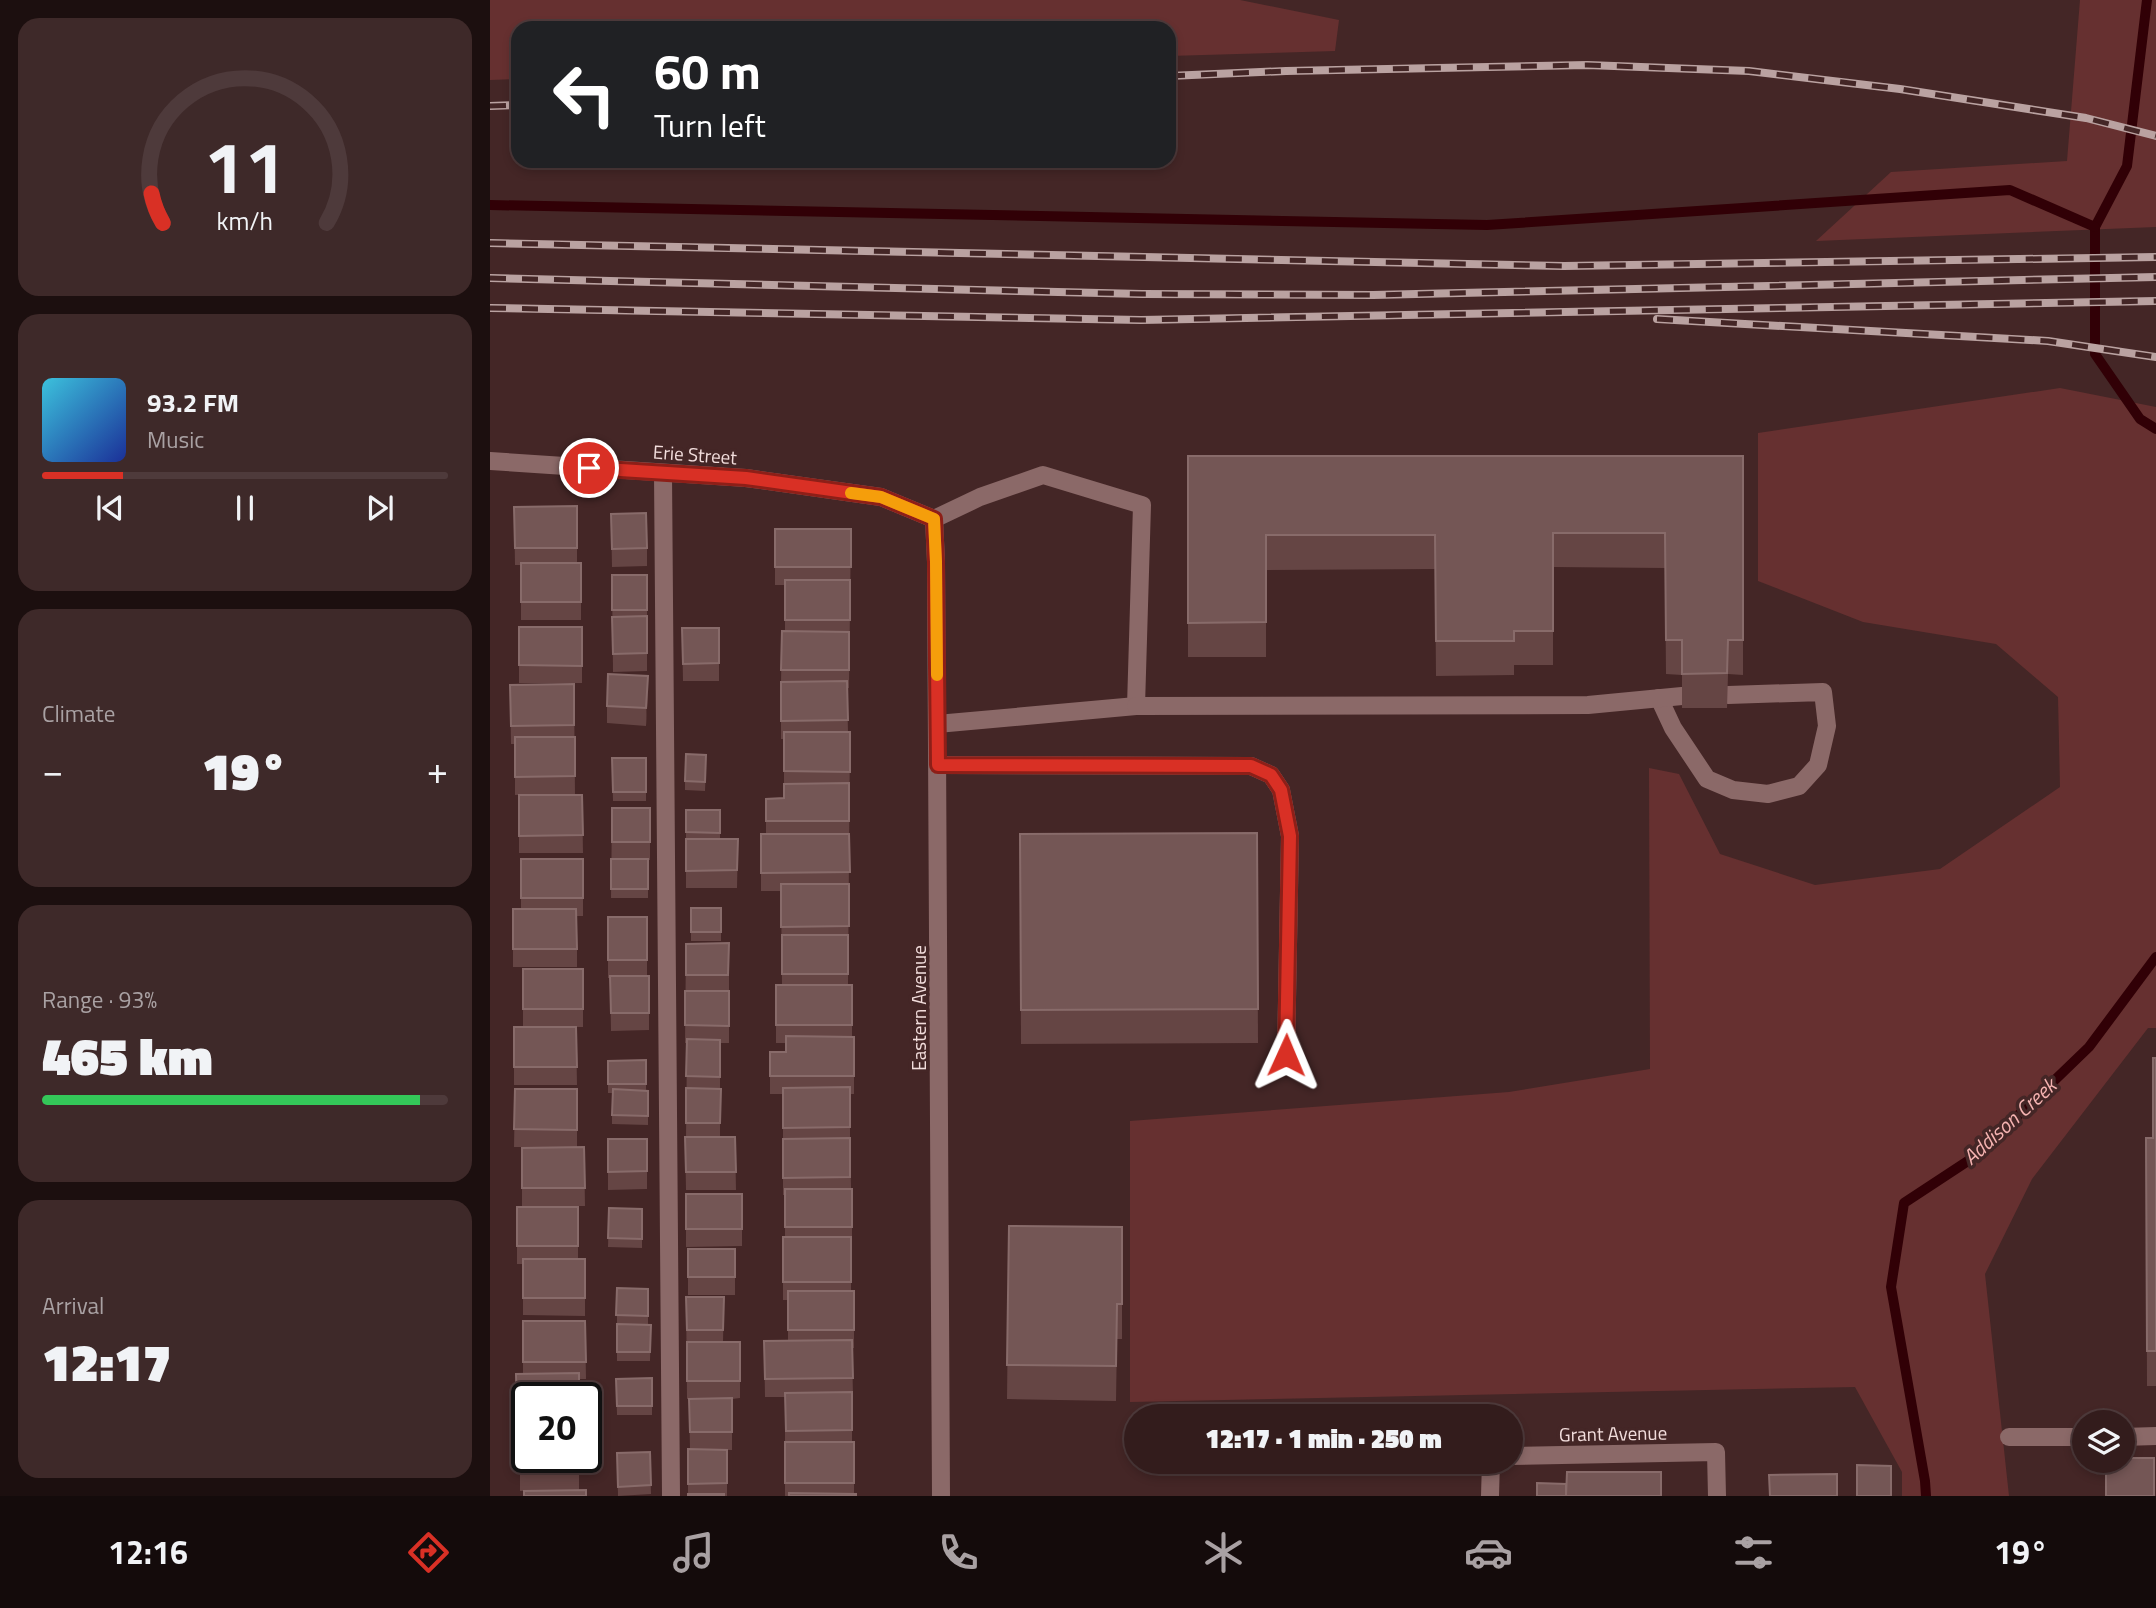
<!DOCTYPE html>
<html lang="en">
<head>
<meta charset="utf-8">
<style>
  body { margin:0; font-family:"Titillium Web",sans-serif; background:#3e2929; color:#f1f3f6; height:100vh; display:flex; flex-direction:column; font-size:26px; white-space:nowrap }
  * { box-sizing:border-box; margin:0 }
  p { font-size:23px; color:#a9a1a3 }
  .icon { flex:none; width:38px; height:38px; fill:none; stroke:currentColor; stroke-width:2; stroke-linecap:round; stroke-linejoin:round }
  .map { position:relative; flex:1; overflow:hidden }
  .panel { display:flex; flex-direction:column; gap:18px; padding:18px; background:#1c0f0f; width:490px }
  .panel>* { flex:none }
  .banner { position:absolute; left:21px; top:21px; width:665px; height:147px; border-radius:21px; box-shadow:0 4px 10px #0003,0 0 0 2px #4e3a3b; background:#202124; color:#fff; overflow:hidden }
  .tools { position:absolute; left:1582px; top:1410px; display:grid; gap:14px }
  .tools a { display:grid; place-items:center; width:63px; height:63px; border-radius:50%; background:#331c1c; box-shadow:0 4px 10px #0003,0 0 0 2px #4e3a3b; font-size:35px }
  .speed { position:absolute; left:21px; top:1382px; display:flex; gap:14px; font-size:35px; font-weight:700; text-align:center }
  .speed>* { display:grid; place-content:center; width:91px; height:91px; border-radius:50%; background:#331c1c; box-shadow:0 4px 10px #0003,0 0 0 2px #4e3a3b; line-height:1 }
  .speed .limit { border:4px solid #111; border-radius:10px; background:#fff; color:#111 }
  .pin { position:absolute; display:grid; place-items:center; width:60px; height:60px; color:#fff; margin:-30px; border:4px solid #fff; border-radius:50%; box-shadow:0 2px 7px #0007 }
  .me { position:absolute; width:77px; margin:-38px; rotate:1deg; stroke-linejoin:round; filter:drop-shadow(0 0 5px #0008) }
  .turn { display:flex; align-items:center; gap:24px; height:147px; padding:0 28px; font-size:32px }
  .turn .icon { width:91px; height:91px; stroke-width:2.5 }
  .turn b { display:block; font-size:49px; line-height:60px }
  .big { font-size:52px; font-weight:800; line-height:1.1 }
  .panel .tile { flex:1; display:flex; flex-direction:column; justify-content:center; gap:10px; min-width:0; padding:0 24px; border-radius:21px; background:#3e2929 }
  .panel .dial { align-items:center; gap:0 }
  .dial svg { height:182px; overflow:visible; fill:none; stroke:#4e3a3b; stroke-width:7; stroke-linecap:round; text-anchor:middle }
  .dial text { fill:#f1f3f6; stroke:none }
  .song { display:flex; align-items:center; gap:21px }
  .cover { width:84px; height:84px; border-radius:10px; background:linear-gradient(135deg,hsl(190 70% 55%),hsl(230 70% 35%)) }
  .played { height:7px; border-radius:4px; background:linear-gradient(90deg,#d93025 20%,#4e3a3b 20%) }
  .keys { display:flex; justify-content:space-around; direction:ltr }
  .heat { display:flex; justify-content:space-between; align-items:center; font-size:38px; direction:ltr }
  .charge { height:10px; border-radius:5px; background:linear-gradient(90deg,#34c759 93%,#4e3a3b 0) }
  .trip { position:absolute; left:634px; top:1404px; width:399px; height:70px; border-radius:35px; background:#331c1c; box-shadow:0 4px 10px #0003,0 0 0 2px #4e3a3b; font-weight:800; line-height:70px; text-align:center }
  .menu { display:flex; height:112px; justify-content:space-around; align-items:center; background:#140b0b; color:#a9a1a3 }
  .menu .icon { width:49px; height:49px }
  .menu .current { color:#d93025 }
  .menu b { font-size:32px; color:#f1f3f6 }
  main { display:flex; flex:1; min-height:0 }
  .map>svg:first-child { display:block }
  .green { fill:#663030 }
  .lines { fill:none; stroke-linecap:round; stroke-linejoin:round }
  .stream { stroke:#310006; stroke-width:10 }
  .minor { stroke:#8b6968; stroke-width:18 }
  .rail-casing { stroke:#baa2a1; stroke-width:8 }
  .rail { stroke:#442626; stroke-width:5; stroke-dasharray:16; stroke-linecap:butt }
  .wall { fill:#654544 }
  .shaded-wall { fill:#513231 }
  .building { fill:#745655; stroke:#886b6a; stroke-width:2 }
  .route-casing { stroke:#8d1f18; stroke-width:18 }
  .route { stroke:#d93025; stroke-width:12 }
  .slow { stroke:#f59e0b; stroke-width:12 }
  .labels { text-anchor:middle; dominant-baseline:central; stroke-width:7; stroke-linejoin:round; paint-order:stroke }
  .street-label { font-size:19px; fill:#f2dddc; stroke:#442626 }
  .water-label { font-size:21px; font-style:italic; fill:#f5b3b1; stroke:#442626 }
</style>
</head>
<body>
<main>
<section class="panel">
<div class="tile dial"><svg viewBox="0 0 100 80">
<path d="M14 69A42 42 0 1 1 86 69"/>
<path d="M14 69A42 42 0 0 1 9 56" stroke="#d93025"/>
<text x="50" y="56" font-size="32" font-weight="700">11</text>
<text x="50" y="72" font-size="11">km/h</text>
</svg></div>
<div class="tile">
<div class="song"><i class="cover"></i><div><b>93.2 FM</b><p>Music</p></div></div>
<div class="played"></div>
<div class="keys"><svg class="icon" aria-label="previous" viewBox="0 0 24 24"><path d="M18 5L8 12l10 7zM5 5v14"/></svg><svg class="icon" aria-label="pause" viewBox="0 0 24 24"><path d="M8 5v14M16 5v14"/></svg><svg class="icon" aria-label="next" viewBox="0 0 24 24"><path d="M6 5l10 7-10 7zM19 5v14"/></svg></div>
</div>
<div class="tile"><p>Climate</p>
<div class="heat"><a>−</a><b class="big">19°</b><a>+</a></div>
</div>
<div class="tile"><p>Range · 93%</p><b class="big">465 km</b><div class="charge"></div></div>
<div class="tile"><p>Arrival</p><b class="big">12:17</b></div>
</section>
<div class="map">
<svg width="1666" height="1496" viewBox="0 0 1666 1496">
  <rect width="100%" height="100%" fill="#442626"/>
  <g class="green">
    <polygon points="0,0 750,0 849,20 845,51 679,56 679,28 28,28 28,79 0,80"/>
    <polygon points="1590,0 1666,0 1666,227 1326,241 1401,172 1577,161"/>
    <polygon points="1570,388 1666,407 1666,1028 1658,1028 1542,1179 1495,1274 1519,1496 1412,1496 1412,1472 1365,1387 640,1402 640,1121 1019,1092 1160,1069 1159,768 1189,774 1230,854 1325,885 1450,869 1570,787 1568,697 1506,644 1373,622 1268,581 1268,433"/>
  </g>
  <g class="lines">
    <g class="stream">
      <polyline points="1657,0 1637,166 1605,227 1605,354 1650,419 1666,429"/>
      <polyline points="0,205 997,225 1520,190 1605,227"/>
      <polyline points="1436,1496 1435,1481 1401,1287 1414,1203 1487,1155 1599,1047 1666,957"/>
    </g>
    <g class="minor">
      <polyline points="0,461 256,478 391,497 444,519"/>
      <polyline points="173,473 181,1496"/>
      <polyline points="444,519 446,562 451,1496"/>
      <polyline points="444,519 490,497 553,475 652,505 646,706 447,724"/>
      <polyline points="1169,698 1183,728 1217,779 1243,790 1278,794 1309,786 1328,765 1337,726 1333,692 1238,695"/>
      <polyline points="646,706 1098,705 1192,696"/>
      <polyline points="448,765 761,766 781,775 791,790 800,836 796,1055"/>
      <polyline points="1519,1437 1594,1437"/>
      <polyline points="1633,1437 1666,1436"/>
      <polyline points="1020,1456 1226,1452 1227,1496"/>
      <polyline points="1000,1496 1001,1461"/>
    </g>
    <defs>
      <g id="rail">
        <polyline points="679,76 796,71 1097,65 1259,71 1410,89 1596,118 1666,136"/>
        <polyline points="0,106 28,105"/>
        <polyline points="0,243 1074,266 1666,257"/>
        <polyline points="0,278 652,294 883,295 1666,277"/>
        <polyline points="0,308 651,320 1666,301"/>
        <polyline points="1167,319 1558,341 1666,357"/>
      </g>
    </defs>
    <use href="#rail" class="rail-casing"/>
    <use href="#rail" class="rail"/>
  </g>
  <g class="wall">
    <polygon points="698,456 1253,456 1253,675 1238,674 1237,708 1192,708 1192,675 1176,674 1175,568 1063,567 1063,665 1024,665 1024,675 946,676 945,569 776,570 776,657 698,657"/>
    <polygon points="87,506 87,563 91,563 91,620 31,620 31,565 25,565 24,507"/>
    <polygon points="121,514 157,548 157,566 122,567"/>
    <polygon points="285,529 361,529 359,688 357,688 358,732 360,732 358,985 362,985 362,1037 364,1037 364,1094 360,1094 360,1145 362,1227 362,1245 361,1245 361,1291 364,1291 364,1348 362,1348 363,1396 362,1396 362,1442 364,1442 364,1494 366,1496 295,1496 295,1397 275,1397 274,1341 298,1341 298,1300 293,1300 293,1237 295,1237 295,1195 293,1195 293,1094 280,1094 280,1052 296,1052 296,1043 286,1043 286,985 292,985 291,891 271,891 271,834 276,834 276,799 294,798 294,739 291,739 291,682 292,631 295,631 295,585 285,585"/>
    <polygon points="122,575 157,575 157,671 123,672"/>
    <rect x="29" y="627" width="63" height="56"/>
    <polygon points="192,628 229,628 229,681 193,681"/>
    <polygon points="84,684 85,794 25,795 25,744 21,744 20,685"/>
    <polygon points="158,694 156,726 117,723 117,706"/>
    <polygon points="122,758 156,758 156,801 123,801"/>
    <polygon points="216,764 215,791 195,790 195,781"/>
    <polygon points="29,795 92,795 93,853 29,853"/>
    <polygon points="122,808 160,808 160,860 158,860 158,898 121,898"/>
    <polygon points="196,810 230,810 230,839 248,839 247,888 196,888"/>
    <polygon points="767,833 768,1043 531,1044 530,834"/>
    <polygon points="31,859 93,859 93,916 87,916 87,967 23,967 23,909 31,909"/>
    <rect x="201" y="908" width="30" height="33"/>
    <polygon points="118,917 157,917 157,976 159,976 159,1030 121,1031 120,978 118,978"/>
    <polygon points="239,943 239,1043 230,1043 230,1137 245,1137 246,1190 196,1190 195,1137 196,1137 197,1043 195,1043 196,944"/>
    <polygon points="33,969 93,969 93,1027 86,1027 87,1085 24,1085 24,1027 33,1027"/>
    <polygon points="1666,1058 1666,1386 1657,1386 1656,1138 1663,1138"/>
    <polygon points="156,1060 156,1090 158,1091 158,1125 122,1124 122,1093 118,1093 118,1061"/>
    <polygon points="25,1089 87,1089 87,1147 94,1147 95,1206 32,1206 32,1148 71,1147 24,1147"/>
    <polygon points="118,1139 157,1139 157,1189 118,1190"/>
    <polygon points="196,1194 252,1194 252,1246 196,1247"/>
    <polygon points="27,1207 88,1207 88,1259 95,1259 95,1316 33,1315 33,1264 27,1264"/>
    <polygon points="119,1208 152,1209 152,1248 118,1247"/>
    <polygon points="519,1226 632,1227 632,1339 627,1339 626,1401 517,1399"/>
    <rect x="198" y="1249" width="47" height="46"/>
    <polygon points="127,1288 158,1289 158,1325 161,1325 160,1361 127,1361"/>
    <polygon points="196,1297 234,1297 233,1342 250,1342 250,1398 242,1399 242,1450 237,1450 237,1496 198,1496 198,1449 200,1449 199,1399 197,1399"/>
    <polygon points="33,1321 95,1321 96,1379 89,1379 37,1398 37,1458 89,1458 89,1490 30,1491 30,1438 27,1438 26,1374 33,1374"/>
    <polygon points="162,1378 162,1415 127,1415 126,1379"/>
    <polygon points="160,1452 161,1494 128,1496 127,1453"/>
  </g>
  <polygon class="shaded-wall" points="158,676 158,694 156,726 156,708"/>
  <g class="building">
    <polygon points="698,456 1253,456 1253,640 1238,640 1237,673 1192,674 1192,640 1176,640 1175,533 1063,533 1063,631 1024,631 1024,641 946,641 945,535 776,535 776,622 698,623"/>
    <polygon points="87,506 87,548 25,548 24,507"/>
    <polygon points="156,513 157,548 122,549 121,514"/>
    <rect x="285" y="529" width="76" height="38"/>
    <rect x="31" y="563" width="60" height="39"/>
    <rect x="122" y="575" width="35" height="35"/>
    <rect x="295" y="580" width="65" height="40"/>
    <polygon points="157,616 157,653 123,654 122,617"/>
    <polygon points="29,627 92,627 92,666 29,665"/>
    <polygon points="192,628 229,628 229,663 193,664"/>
    <polygon points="292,631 359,632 359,670 291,670"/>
    <polygon points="118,674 158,676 156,708 117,706"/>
    <polygon points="357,681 358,720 291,721 291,682"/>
    <polygon points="84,684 84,725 21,726 20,685"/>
    <polygon points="294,732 360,732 360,772 294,771"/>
    <polygon points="25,737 85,737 85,776 25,777"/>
    <polygon points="196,754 216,755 215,782 195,781"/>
    <polygon points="122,758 156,758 156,792 123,792"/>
    <polygon points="359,783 359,821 276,821 276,799 294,798 294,784"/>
    <polygon points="29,795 92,795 93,835 29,836"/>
    <rect x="122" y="808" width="38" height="34"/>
    <polygon points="196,810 230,810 230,833 196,832"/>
    <polygon points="767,833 768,1009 531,1010 530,834"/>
    <polygon points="271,834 359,834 360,872 271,873"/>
    <polygon points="196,839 248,839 247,870 196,871"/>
    <rect x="31" y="859" width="62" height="39"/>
    <rect x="121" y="859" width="37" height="30"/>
    <polygon points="291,884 359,884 359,926 291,927"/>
    <rect x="201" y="908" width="30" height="24"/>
    <polygon points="23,909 86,909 87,949 23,949"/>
    <rect x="118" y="917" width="39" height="43"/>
    <rect x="292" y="935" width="66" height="39"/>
    <polygon points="239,943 238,975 196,975 196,944"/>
    <rect x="33" y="969" width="60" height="40"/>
    <polygon points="120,976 159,976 159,1013 121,1013"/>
    <rect x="286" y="985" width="76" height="40"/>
    <polygon points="195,991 239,991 239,1026 195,1025"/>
    <polygon points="24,1027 86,1027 87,1067 24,1067"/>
    <polygon points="296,1036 364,1037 364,1076 280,1076 280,1052 296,1052"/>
    <polygon points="197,1039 230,1040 230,1077 196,1076"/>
    <polygon points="1663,1058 1666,1058 1666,1351 1657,1351 1656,1138 1663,1138"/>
    <polygon points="156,1060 156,1084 118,1084 118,1061"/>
    <polygon points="360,1087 360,1127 293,1128 293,1088"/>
    <polygon points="196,1088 231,1089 230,1123 196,1123"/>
    <polygon points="25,1089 87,1089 87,1130 24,1129"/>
    <polygon points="123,1089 158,1091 158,1116 122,1115"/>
    <polygon points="195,1137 245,1137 246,1172 196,1172"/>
    <polygon points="360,1138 360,1177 293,1178 293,1139"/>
    <polygon points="118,1139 157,1139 157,1171 118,1172"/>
    <polygon points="94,1147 95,1188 32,1188 32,1148"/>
    <rect x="295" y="1189" width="67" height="38"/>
    <rect x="196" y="1194" width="56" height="35"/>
    <rect x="27" y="1207" width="61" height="39"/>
    <polygon points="119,1208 152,1209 152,1239 118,1238"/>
    <polygon points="519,1226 632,1227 632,1304 627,1304 626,1366 517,1365"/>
    <rect x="293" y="1237" width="68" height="45"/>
    <rect x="198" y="1249" width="47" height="28"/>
    <rect x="33" y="1259" width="62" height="39"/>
    <polygon points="127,1288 158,1289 158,1316 126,1315"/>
    <rect x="298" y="1291" width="66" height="39"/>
    <polygon points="196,1297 234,1297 233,1330 197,1330"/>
    <polygon points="33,1321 95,1321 96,1362 33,1362"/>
    <polygon points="127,1324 161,1325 160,1352 127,1352"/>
    <polygon points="362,1340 363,1378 275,1379 274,1341"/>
    <rect x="197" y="1342" width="53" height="39"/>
    <polygon points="89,1373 89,1398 37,1398 37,1420 27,1420 26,1374"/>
    <polygon points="162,1378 162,1406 127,1406 126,1379"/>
    <polygon points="362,1392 362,1430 296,1431 295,1393"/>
    <polygon points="242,1398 242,1432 200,1432 199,1399"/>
    <polygon points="30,1433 37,1433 37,1458 89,1458 89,1473 30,1473"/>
    <rect x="295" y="1442" width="69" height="41"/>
    <polygon points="198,1449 237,1450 237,1483 198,1484"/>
    <polygon points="160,1452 161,1485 128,1487 127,1453"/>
    <polygon points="1633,1458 1664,1458 1664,1496 1616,1496 1616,1461 1633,1461"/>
    <polygon points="1367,1465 1401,1466 1401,1496 1367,1496"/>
    <polygon points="1077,1472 1171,1472 1171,1496 1076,1496"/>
    <polygon points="1347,1474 1347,1496 1280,1496 1279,1475"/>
    <polygon points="1047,1483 1076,1484 1076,1496 1047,1496"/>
    <polygon points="96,1490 96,1496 34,1496 34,1491"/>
    <polygon points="299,1493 366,1494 366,1496 299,1496"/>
    <rect x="198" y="1494" width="36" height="2"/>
  </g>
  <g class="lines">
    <defs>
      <polyline id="route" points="99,468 256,478 391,497 444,519 446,562 448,765 761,766 781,775 791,790 800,836 796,1055"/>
    </defs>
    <use href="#route" class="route-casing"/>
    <use href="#route" class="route"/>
    <polyline class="slow" points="361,493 391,497 444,519 446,562 447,675"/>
  </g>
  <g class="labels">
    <g class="street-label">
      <text transform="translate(205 454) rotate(4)">Erie Street</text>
      <text transform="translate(428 1008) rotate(-90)">Eastern Avenue</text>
      <text transform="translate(1123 1433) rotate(-1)">Grant Avenue</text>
    </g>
    <g class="water-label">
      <text transform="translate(1519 1121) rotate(-42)">Addison Creek</text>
    </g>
  </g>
</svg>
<div class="tools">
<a><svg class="icon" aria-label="layers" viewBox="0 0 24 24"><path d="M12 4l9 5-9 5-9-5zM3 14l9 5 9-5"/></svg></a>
</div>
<div class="speed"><div class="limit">20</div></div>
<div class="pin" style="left:99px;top:468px;background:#d93025"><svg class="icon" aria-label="arrive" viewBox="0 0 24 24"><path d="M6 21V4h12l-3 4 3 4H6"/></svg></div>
<svg class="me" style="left:796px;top:1055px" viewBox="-20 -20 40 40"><path d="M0-17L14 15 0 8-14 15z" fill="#d93025" stroke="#fff" stroke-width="4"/></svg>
<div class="trip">12:17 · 1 min · 250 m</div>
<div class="banner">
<div class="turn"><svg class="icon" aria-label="left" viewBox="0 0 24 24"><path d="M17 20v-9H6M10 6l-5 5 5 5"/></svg><div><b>60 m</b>Turn left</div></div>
</div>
</div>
</main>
<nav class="menu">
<b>12:16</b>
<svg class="icon current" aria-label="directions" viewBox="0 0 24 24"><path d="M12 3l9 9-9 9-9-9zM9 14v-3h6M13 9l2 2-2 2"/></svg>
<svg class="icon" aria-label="music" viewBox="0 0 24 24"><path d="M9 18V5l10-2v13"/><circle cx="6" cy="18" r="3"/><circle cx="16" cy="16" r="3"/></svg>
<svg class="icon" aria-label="phone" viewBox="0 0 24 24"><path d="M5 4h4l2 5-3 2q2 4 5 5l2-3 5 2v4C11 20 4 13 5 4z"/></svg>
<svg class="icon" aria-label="climate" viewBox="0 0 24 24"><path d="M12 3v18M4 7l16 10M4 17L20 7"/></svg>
<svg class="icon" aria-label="car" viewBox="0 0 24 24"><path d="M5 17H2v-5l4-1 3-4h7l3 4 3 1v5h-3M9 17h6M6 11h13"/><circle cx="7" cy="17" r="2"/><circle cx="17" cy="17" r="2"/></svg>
<svg class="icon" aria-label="filters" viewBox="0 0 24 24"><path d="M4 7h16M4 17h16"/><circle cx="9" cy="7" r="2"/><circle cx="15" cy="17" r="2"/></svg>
<b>19°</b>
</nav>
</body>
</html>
